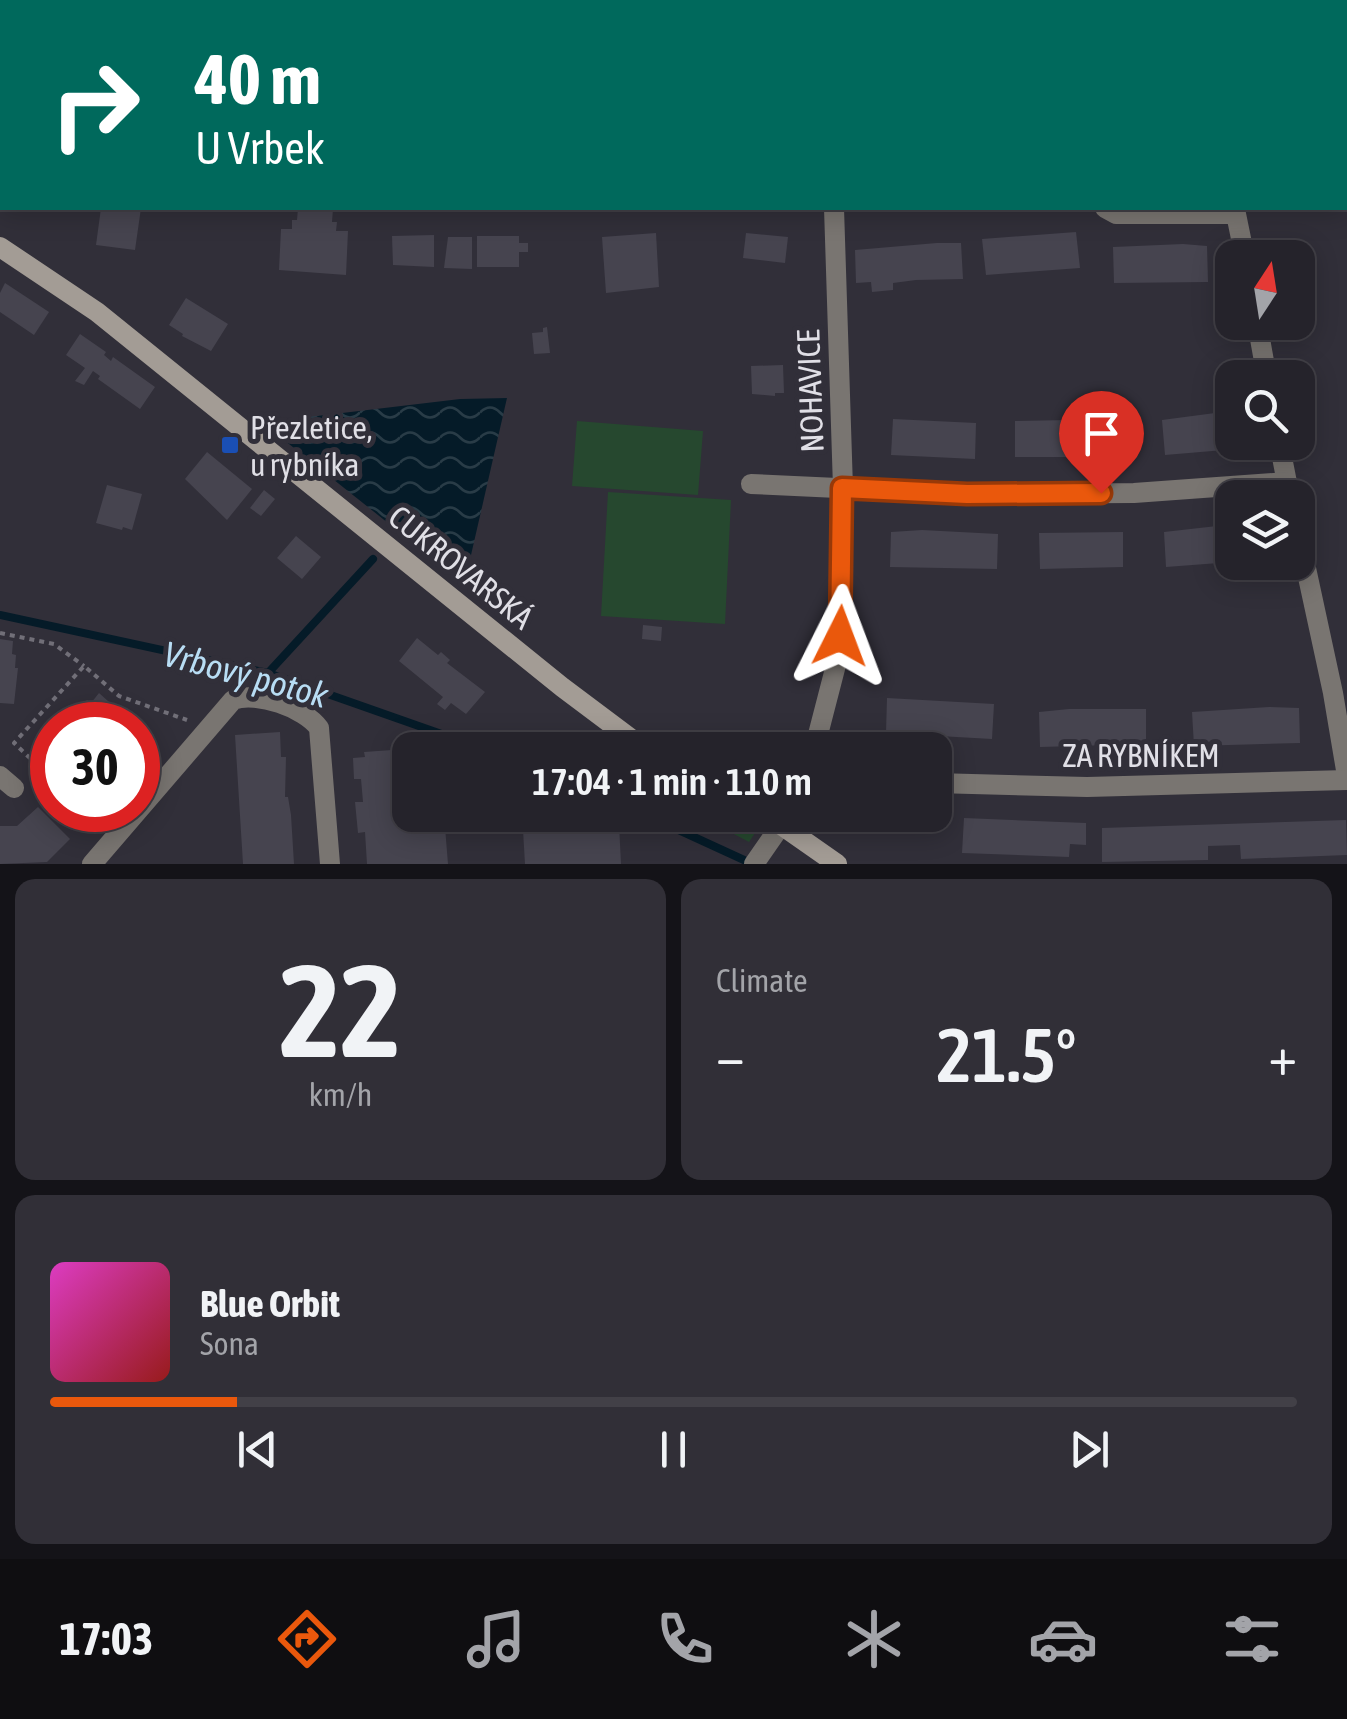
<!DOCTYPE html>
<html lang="en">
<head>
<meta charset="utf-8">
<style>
  body { margin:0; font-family:"Asap Condensed",sans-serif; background:#312f37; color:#f1f3f6; height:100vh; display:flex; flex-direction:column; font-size:38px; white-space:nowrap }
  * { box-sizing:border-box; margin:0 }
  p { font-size:32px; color:#a3a4a9 }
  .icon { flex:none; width:55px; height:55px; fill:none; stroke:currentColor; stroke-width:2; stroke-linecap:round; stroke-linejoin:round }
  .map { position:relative; height:864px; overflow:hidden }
  .sheet { display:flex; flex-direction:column; gap:15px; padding:15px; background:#141318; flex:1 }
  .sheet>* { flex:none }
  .banner { position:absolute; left:0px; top:0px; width:1348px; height:210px; box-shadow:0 5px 25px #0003,0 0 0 2px #424047; background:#00695c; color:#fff; overflow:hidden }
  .needle { width:65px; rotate:12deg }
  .tools { position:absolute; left:1215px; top:240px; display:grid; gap:20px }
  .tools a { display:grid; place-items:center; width:100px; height:100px; border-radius:20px; background:#25232b; box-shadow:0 5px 25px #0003,0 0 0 2px #424047; font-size:50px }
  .speed { position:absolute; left:30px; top:702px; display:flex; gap:20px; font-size:50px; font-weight:700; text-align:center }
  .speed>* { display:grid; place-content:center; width:130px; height:130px; border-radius:50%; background:#25232b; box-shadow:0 5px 25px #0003,0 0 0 2px #424047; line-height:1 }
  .speed .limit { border:15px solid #d22; background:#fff; color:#111 }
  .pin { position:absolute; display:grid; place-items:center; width:85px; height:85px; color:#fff; margin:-102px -42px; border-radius:50% 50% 50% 0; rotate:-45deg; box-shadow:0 0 10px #0007 }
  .pin .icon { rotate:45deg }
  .me { position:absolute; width:110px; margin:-55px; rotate:3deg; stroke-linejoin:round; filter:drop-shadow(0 0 8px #0008) }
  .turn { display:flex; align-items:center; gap:35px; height:210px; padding:0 30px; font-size:45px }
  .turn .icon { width:130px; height:130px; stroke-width:2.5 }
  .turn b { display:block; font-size:70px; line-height:85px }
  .big { font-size:75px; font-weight:600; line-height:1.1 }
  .sheet .card { flex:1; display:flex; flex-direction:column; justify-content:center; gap:15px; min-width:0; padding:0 35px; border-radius:20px; background:#312f37 }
  .sheet .dial { align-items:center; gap:0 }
  .dial b { font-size:130px; line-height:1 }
  .song { display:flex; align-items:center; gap:30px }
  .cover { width:120px; height:120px; border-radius:15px; background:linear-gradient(135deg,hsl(310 70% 55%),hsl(0 70% 35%)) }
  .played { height:10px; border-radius:5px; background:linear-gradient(90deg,#ea580c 15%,#424047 15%) }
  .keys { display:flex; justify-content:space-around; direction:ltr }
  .heat { display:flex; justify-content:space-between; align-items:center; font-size:55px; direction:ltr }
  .sheet .tiles { flex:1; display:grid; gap:15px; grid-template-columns:1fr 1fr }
  .card:last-child { grid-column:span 2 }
  .trip { position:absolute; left:392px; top:732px; width:560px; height:100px; border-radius:20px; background:#25232b; box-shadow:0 5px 25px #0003,0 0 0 2px #424047; font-weight:600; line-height:100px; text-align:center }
  .menu { display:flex; height:160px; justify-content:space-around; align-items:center; background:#0f0e11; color:#a3a4a9 }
  .menu .icon { width:70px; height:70px }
  .menu .active { color:#ea580c }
  .menu b { font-size:45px; color:#f1f3f6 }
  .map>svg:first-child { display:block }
  .grass { fill:#26482f }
  .water { fill:url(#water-waves) }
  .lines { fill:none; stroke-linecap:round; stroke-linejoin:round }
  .stream { stroke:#051b28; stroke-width:8 }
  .building { fill:#46444f }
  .path { stroke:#716f78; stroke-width:4; stroke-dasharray:5 5; stroke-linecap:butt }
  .street { stroke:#797571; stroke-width:20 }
  .secondary { stroke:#a39c95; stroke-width:20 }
  .route-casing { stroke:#983908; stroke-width:25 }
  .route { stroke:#ea580c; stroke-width:18 }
  .transit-dot { fill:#1a4fb4; stroke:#312f39; stroke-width:4 }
  .labels { text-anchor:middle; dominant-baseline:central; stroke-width:10; stroke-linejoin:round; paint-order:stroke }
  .street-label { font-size:32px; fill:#e0dfe6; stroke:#312f39 }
  .poi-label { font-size:32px; fill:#e0dfe6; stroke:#312f39; text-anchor:start }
  .water-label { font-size:35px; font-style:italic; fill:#b8ddf4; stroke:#312f39 }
</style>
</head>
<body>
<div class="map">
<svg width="1347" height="864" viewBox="0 0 1347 864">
  <defs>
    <pattern id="water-waves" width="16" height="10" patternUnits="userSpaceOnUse" patternTransform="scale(2.5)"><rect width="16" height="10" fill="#051b28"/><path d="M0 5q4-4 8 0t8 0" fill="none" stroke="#293c47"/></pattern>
  </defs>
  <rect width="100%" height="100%" fill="#312f39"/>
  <g class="grass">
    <polygon points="577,421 703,431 698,495 572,486"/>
    <polygon points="608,492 731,500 725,624 601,616"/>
    <polygon points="698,815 724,815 755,833 749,842"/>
  </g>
  <polygon class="water" points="507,398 466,577 398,531 284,440 300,418 460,399"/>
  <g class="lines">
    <g class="stream">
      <polyline points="0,615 268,673 487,750"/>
      <polyline points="268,673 373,559"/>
      <polyline points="646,815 744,860"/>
    </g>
  </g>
  <g class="building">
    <polygon points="101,208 141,208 135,250 96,245"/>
    <polygon points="298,208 333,209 332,222 337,222 336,231 348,231 346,275 279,270 281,229 292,229 292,220 297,220"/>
    <polygon points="1076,232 1080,268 986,275 982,239"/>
    <polygon points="656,233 659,287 606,293 602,237"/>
    <polygon points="746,233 788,237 785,263 743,258"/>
    <polygon points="434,235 434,267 393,265 392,236"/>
    <polygon points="477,236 519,236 519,243 528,243 528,252 519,252 519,267 477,267"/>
    <polygon points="448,237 472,237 472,269 444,268"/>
    <polygon points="937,243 961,243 963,279 916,280 893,283 893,290 872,292 871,282 856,283 855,250"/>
    <polygon points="1183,244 1207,246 1208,282 1114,283 1113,247"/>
    <polygon points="5,283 49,312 34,335 0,312 0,293"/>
    <polygon points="186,298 228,324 211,351 182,336 183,334 169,325"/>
    <polygon points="547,327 550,353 534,354 532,333 543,332 543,328"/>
    <polygon points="80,334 106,352 104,355 111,361 113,357 155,387 140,409 98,379 100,376 93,371 84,385 75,381 85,368 66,355"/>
    <polygon points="783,365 784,393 775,393 775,396 752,394 751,366"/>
    <polygon points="1215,413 1232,414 1232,442 1248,442 1248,448 1165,455 1162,420"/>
    <polygon points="893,419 976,423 975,459 891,455"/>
    <polygon points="1068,420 1122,422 1123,457 1015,457 1015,421"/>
    <polygon points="207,452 252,489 227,520 185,479"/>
    <polygon points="107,485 142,494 132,530 123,527 122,530 96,523"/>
    <polygon points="264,490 275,499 261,516 250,508"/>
    <polygon points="1217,526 1232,527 1232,562 1166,567 1164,532"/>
    <polygon points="922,530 998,534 997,569 890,567 891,532"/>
    <polygon points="1123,532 1123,567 1040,569 1039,533"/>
    <polygon points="296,536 321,557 302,579 277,558"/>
    <polygon points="643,625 662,627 661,641 642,639"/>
    <polygon points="417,638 438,655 441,652 450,660 447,663 485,692 466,714 451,703 445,710 437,704 443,697 399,661"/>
    <polygon points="0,639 13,641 12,654 16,655 15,668 18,668 14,704 0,703"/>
    <polygon points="99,693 118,710 116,713 122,719 128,713 149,732 138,752 138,725 71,725 80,715 76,712 87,700 91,703"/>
    <polygon points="887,698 994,704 992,739 886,733"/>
    <polygon points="1269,707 1299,708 1300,743 1194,746 1192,712"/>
    <polygon points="1069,709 1146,709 1146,744 1040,747 1039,712"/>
    <polygon points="280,732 281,757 286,757 285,797 288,797 291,815 294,864 243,864 235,735"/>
    <polygon points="406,749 406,753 410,753 410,815 452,815 453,827 445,827 448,864 367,864 365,832 358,833 355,802 363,802 361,779 354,779 353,758 365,757 364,752"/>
    <polygon points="38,807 70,839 47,862 0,864 0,826 17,826"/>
    <polygon points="964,818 1086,823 1086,845 1070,844 1069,857 962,853"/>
    <polygon points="1346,820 1347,855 1241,859 1240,845 1208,846 1208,860 1102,862 1102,828"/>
    <polygon points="619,824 621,864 525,864 523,830"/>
  </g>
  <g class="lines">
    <g class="path">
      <polyline points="0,633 54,644 84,666"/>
      <polyline points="52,779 14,743 84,666 119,696 187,720"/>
      <polyline points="87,810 99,820"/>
    </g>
    <g class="street">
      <polyline points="825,0 825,2"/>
      <polyline points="1188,0 1189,2"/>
      <polyline points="0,153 2,153"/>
      <polyline points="1105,208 1116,214 1236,214 1245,258"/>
      <polyline points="1257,322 1267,378"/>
      <polyline points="1279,442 1290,498"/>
      <polyline points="751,484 967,494 1134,493 1287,482"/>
      <polyline points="1298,531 1333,693 1347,776"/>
      <polyline points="814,750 837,661 841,611 843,488 834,208"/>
      <polyline points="0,776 14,788"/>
      <polyline points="935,783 1087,787 1347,780"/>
      <path d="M92 864 233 700C256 691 305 708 319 728L330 864"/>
      <polyline points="754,864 788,815"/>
    </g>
    <g class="secondary">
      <polyline points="0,247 97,312 562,687 646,750"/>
      <polyline points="767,815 837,864"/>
    </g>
  </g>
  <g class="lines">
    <defs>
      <polyline id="route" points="840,636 842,488 967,494 1101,493"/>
    </defs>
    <use href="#route" class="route-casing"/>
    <use href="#route" class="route"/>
  </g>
  <rect class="transit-dot" x="220" y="435" width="20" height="20" rx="5"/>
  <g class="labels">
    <g class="street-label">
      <text transform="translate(810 391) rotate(-92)">NOHAVICE</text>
      <text transform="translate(461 567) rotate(39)">CUKROVARSKÁ</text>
      <text x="1141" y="755">ZA RYBNÍKEM</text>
    </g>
    <g class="poi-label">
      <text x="250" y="427">Přezletice,<tspan x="250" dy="37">u rybníka</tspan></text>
    </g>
    <g class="water-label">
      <text transform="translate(246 674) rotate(15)">Vrbový potok</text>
    </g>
  </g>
</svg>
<div class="tools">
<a><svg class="needle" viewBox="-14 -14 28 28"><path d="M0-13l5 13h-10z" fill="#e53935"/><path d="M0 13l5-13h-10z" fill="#a3a4a9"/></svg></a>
<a><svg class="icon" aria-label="search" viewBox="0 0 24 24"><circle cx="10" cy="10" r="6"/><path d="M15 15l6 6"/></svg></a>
<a><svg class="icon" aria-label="layers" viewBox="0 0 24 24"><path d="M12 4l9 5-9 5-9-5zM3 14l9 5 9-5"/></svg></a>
</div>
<div class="speed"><div class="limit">30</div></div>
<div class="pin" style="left:1101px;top:493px;background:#d93025"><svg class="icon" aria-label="arrive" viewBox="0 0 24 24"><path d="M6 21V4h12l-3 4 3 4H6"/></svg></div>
<svg class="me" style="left:840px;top:636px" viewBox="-20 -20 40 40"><path d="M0-17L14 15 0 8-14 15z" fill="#ea580c" stroke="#fff" stroke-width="4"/></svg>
<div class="trip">17:04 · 1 min · 110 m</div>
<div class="banner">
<div class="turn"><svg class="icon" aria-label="right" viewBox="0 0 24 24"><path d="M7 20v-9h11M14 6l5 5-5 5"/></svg><div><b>40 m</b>U Vrbek</div></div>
</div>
</div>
<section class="sheet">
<div class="tiles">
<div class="card dial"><b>22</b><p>km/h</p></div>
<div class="card"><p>Climate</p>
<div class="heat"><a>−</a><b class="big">21.5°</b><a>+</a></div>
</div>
<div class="card">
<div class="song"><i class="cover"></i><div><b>Blue Orbit</b><p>Sona</p></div></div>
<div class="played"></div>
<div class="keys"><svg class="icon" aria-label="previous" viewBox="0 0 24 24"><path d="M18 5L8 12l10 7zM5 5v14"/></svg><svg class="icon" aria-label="pause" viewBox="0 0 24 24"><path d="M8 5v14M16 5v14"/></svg><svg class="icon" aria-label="next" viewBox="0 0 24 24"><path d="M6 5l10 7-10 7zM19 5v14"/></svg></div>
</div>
</div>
</section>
<nav class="menu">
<b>17:03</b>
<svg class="icon active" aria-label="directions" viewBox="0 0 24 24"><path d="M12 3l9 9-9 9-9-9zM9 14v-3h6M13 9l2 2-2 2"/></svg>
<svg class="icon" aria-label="music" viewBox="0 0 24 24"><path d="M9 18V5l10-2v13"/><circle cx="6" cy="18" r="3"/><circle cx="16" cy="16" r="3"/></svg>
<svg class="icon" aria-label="phone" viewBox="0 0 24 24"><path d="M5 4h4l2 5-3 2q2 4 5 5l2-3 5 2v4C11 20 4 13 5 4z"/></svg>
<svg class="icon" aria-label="climate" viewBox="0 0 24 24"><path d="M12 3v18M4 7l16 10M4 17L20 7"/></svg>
<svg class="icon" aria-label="car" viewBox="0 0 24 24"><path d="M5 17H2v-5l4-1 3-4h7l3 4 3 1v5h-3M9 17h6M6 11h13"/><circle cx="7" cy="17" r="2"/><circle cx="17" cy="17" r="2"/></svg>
<svg class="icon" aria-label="filters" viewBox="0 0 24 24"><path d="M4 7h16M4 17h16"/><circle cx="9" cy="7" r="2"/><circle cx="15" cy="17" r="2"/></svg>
</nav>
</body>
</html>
